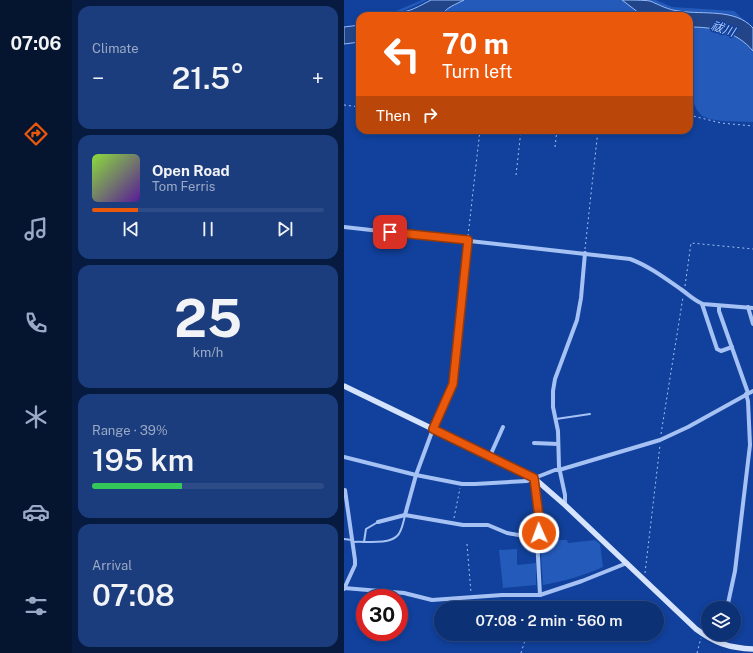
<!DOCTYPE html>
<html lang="en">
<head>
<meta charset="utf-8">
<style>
  body { margin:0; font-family:"Public Sans","Noto Sans JP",sans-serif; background:#1b3d7d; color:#f1f3f6; height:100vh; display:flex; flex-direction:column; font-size:15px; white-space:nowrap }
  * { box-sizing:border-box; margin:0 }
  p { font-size:13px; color:#9aa9c5 }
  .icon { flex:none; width:22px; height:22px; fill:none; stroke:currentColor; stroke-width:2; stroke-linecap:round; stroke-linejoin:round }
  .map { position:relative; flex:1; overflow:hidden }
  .panel { display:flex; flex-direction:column; gap:6px; padding:6px; background:#071b40; width:272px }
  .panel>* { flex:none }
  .hud { position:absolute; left:12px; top:12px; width:337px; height:122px; border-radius:12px; box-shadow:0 2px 6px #0003,0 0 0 1px #2d4c87; background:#ea580c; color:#fff; overflow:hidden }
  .buttons { position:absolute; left:357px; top:601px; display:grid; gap:8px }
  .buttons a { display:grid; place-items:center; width:40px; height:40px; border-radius:50%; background:#0d3175; box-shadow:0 2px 6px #0003,0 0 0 1px #2d4c87; font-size:20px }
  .speed { position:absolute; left:12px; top:589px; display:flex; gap:8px; font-size:20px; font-weight:700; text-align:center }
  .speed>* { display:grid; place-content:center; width:52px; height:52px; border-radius:50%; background:#0d3175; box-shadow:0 2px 6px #0003,0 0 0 1px #2d4c87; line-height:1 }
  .speed .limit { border:6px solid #d22; background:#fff; color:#111 }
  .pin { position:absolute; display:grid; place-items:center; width:34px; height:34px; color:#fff; margin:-17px; border-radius:8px; box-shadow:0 2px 6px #0006 }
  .me { position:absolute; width:44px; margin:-22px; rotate:358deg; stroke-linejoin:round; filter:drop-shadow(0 0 3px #0008) }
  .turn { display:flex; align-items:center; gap:14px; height:84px; padding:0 20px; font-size:18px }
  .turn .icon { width:52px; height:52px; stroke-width:2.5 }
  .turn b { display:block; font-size:28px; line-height:34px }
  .then { display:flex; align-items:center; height:38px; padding:0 20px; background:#0003; gap:8px; font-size:15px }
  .big { font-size:30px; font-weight:600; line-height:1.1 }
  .panel .card { flex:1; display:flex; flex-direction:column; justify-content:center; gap:6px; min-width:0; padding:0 14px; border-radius:12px; background:#1b3d7d }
  .panel .dial { align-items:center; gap:0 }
  .dial b { font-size:52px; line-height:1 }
  .song { display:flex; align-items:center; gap:12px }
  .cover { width:48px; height:48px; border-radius:6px; background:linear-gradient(135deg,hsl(90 70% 55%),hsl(270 70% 35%)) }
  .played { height:4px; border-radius:2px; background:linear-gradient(90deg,#ea580c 20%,#2d4c87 20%) }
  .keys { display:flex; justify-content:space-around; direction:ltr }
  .heat { display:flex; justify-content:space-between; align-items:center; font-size:22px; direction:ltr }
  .charge { height:6px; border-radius:3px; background:linear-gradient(90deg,#34c759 39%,#2d4c87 0) }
  .trip { position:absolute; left:90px; top:601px; width:230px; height:40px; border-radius:20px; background:#0d3175; box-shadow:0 2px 6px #0003,0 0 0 1px #2d4c87; font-weight:600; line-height:40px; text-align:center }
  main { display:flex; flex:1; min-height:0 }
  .tab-bar { display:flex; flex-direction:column; width:72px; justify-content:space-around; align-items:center; background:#05142f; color:#9aa9c5 }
  .tab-bar .icon { width:28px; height:28px }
  .tab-bar .active { color:#ea580c }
  .tab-bar b { font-size:18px; color:#f1f3f6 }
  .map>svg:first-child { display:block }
  .green { fill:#245aba }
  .water { fill:#22458a; stroke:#97bbf8 }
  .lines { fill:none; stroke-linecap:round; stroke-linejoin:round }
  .path { stroke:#a6c2f4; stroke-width:1; stroke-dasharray:2 3; stroke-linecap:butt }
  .lane { stroke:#a6c2f4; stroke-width:2 }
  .street { stroke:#a6c2f4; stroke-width:4 }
  .secondary { stroke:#d6e3fd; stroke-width:5.5 }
  .route-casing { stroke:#983908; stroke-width:10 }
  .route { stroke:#ea580c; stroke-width:7 }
  .labels { text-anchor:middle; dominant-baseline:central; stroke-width:3; stroke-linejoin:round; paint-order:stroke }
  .water-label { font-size:12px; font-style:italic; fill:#b2cdfb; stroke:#11419c }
</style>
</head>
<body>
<main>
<nav class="tab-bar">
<b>07:06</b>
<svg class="icon active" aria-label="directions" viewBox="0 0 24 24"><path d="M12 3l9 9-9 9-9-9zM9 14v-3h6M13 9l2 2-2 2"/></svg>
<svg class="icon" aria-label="music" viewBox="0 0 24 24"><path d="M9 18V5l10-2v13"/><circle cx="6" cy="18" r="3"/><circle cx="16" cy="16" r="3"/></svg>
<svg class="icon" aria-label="phone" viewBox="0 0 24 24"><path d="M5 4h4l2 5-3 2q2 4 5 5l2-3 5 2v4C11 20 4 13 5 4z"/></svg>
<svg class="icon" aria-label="climate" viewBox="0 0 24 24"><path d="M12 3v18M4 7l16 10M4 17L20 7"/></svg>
<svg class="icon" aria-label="car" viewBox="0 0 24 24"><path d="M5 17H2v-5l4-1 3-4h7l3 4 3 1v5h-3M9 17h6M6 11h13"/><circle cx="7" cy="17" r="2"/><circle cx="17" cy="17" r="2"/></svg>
<svg class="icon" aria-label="filters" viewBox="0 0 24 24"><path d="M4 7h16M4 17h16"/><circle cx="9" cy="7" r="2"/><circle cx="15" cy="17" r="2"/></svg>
</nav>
<section class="panel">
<div class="card"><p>Climate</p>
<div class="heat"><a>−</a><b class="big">21.5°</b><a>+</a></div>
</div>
<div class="card">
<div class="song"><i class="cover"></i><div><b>Open Road</b><p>Tom Ferris</p></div></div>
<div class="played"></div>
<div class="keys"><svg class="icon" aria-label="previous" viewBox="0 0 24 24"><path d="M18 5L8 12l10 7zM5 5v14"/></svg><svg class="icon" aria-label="pause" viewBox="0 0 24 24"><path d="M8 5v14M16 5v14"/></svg><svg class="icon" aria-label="next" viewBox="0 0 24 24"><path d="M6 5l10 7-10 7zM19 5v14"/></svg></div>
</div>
<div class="card dial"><b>25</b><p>km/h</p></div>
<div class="card"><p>Range · 39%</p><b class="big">195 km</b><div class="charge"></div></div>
<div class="card"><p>Arrival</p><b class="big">07:08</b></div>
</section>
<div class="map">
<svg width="409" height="653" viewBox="0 0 409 653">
  <rect width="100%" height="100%" fill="#11419c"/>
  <g class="green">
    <polygon points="78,0 83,0 48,16 26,16 52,11"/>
    <polygon points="92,0 312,0 328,7 390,11 409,28 409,122 378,121 365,119 358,116 353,110 345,94 345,16 99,16"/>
    <path d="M196 540H223L224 543 251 540 256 544 259 567C239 576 220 581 199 585Z"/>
    <polygon points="173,549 173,565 192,563 192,585 159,588 155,550"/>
  </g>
  <g class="water">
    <path d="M87 0H120C113 4 100 8 98 16H96V13L88 16H50L52 12C63 14 77 5 87 0Z"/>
    <path d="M278 0C287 0 299 0 306 1 316 5 324 10 335 11 359 15 391 8 409 28V51C392 31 370 27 345 27V16H299Z"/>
    <polygon points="16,25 16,42 0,44 0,27"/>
  </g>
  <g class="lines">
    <g class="path">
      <polyline points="0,105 16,107"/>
      <polyline points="345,115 377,123 409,126"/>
      <polyline points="211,147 213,130"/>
      <polyline points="172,175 177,130"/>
      <polyline points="124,236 136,130"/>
      <polyline points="241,249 254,130"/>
      <polyline points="341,286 347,243 409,249"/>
      <polyline points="317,434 339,297"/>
      <polyline points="110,518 116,488"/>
      <polyline points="123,544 127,593"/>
      <polyline points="301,573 316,445"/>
      <polyline points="191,608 194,600"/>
      <polyline points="177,653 183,634"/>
      <polyline points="353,653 357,638"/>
    </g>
    <g class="lane">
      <polyline points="212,419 246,414"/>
      <polyline points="0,539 8,540"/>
      <path d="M9 542C21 541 44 545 53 536 58 532 59 522 61 516"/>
      <polyline points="20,542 22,529 34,522"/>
    </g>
    <g class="street">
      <path d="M0 227 286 259C305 266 322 279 338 290 345 295 351 301 359 304L409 308"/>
      <polyline points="358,304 373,349 377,351 388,347"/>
      <polyline points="375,306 375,311 404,393"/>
      <polyline points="404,307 409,324"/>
      <polyline points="190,443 214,444"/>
      <polyline points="146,456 159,427"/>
      <polyline points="0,457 72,475 118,484 131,484 183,481 211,470 215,470 316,440 344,427 409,391"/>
      <polyline points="190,478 196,525 196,530 193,538 196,595"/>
      <polyline points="221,505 221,495 215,467 214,431 209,407 209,391 211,379 233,320 237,298 241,253"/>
      <polyline points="61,515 72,475 89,429 109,384 124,240"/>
      <polyline points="34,522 61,515 119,525 144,525 163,533 193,538"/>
      <polyline points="0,588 60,593 88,600 158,595 196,595 238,581 283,563"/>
      <polyline points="0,589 11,565 11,560 1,490"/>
      <polyline points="383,608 391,571 406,445 404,401 402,394"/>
      <polyline points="375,643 378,634"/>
    </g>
    <path class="secondary" d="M0 386 190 478 221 505 352 629C371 643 385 648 409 649"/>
  </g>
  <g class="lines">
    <defs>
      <polyline id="route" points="46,232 124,240 109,384 89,429 190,478 196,525 195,533"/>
    </defs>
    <use href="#route" class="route-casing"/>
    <use href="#route" class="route"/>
  </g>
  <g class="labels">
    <g class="water-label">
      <text transform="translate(379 29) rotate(18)">祓川</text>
    </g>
  </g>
</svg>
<div class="buttons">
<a><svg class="icon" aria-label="layers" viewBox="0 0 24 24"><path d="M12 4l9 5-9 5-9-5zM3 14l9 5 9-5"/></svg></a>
</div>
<div class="speed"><div class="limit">30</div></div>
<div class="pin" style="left:46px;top:232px;background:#d93025"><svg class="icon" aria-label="arrive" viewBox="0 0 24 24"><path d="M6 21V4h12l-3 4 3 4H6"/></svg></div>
<svg class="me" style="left:195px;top:533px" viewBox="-20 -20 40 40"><circle r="17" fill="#ea580c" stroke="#fff" stroke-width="3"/><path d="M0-11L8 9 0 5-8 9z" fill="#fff"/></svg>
<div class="trip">07:08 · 2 min · 560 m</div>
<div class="hud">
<div class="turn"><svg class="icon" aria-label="left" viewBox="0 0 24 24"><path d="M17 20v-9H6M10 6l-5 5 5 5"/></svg><div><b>70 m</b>Turn left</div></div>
<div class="then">Then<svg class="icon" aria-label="right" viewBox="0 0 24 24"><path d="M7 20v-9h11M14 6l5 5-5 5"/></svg></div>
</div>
</div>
</main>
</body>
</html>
